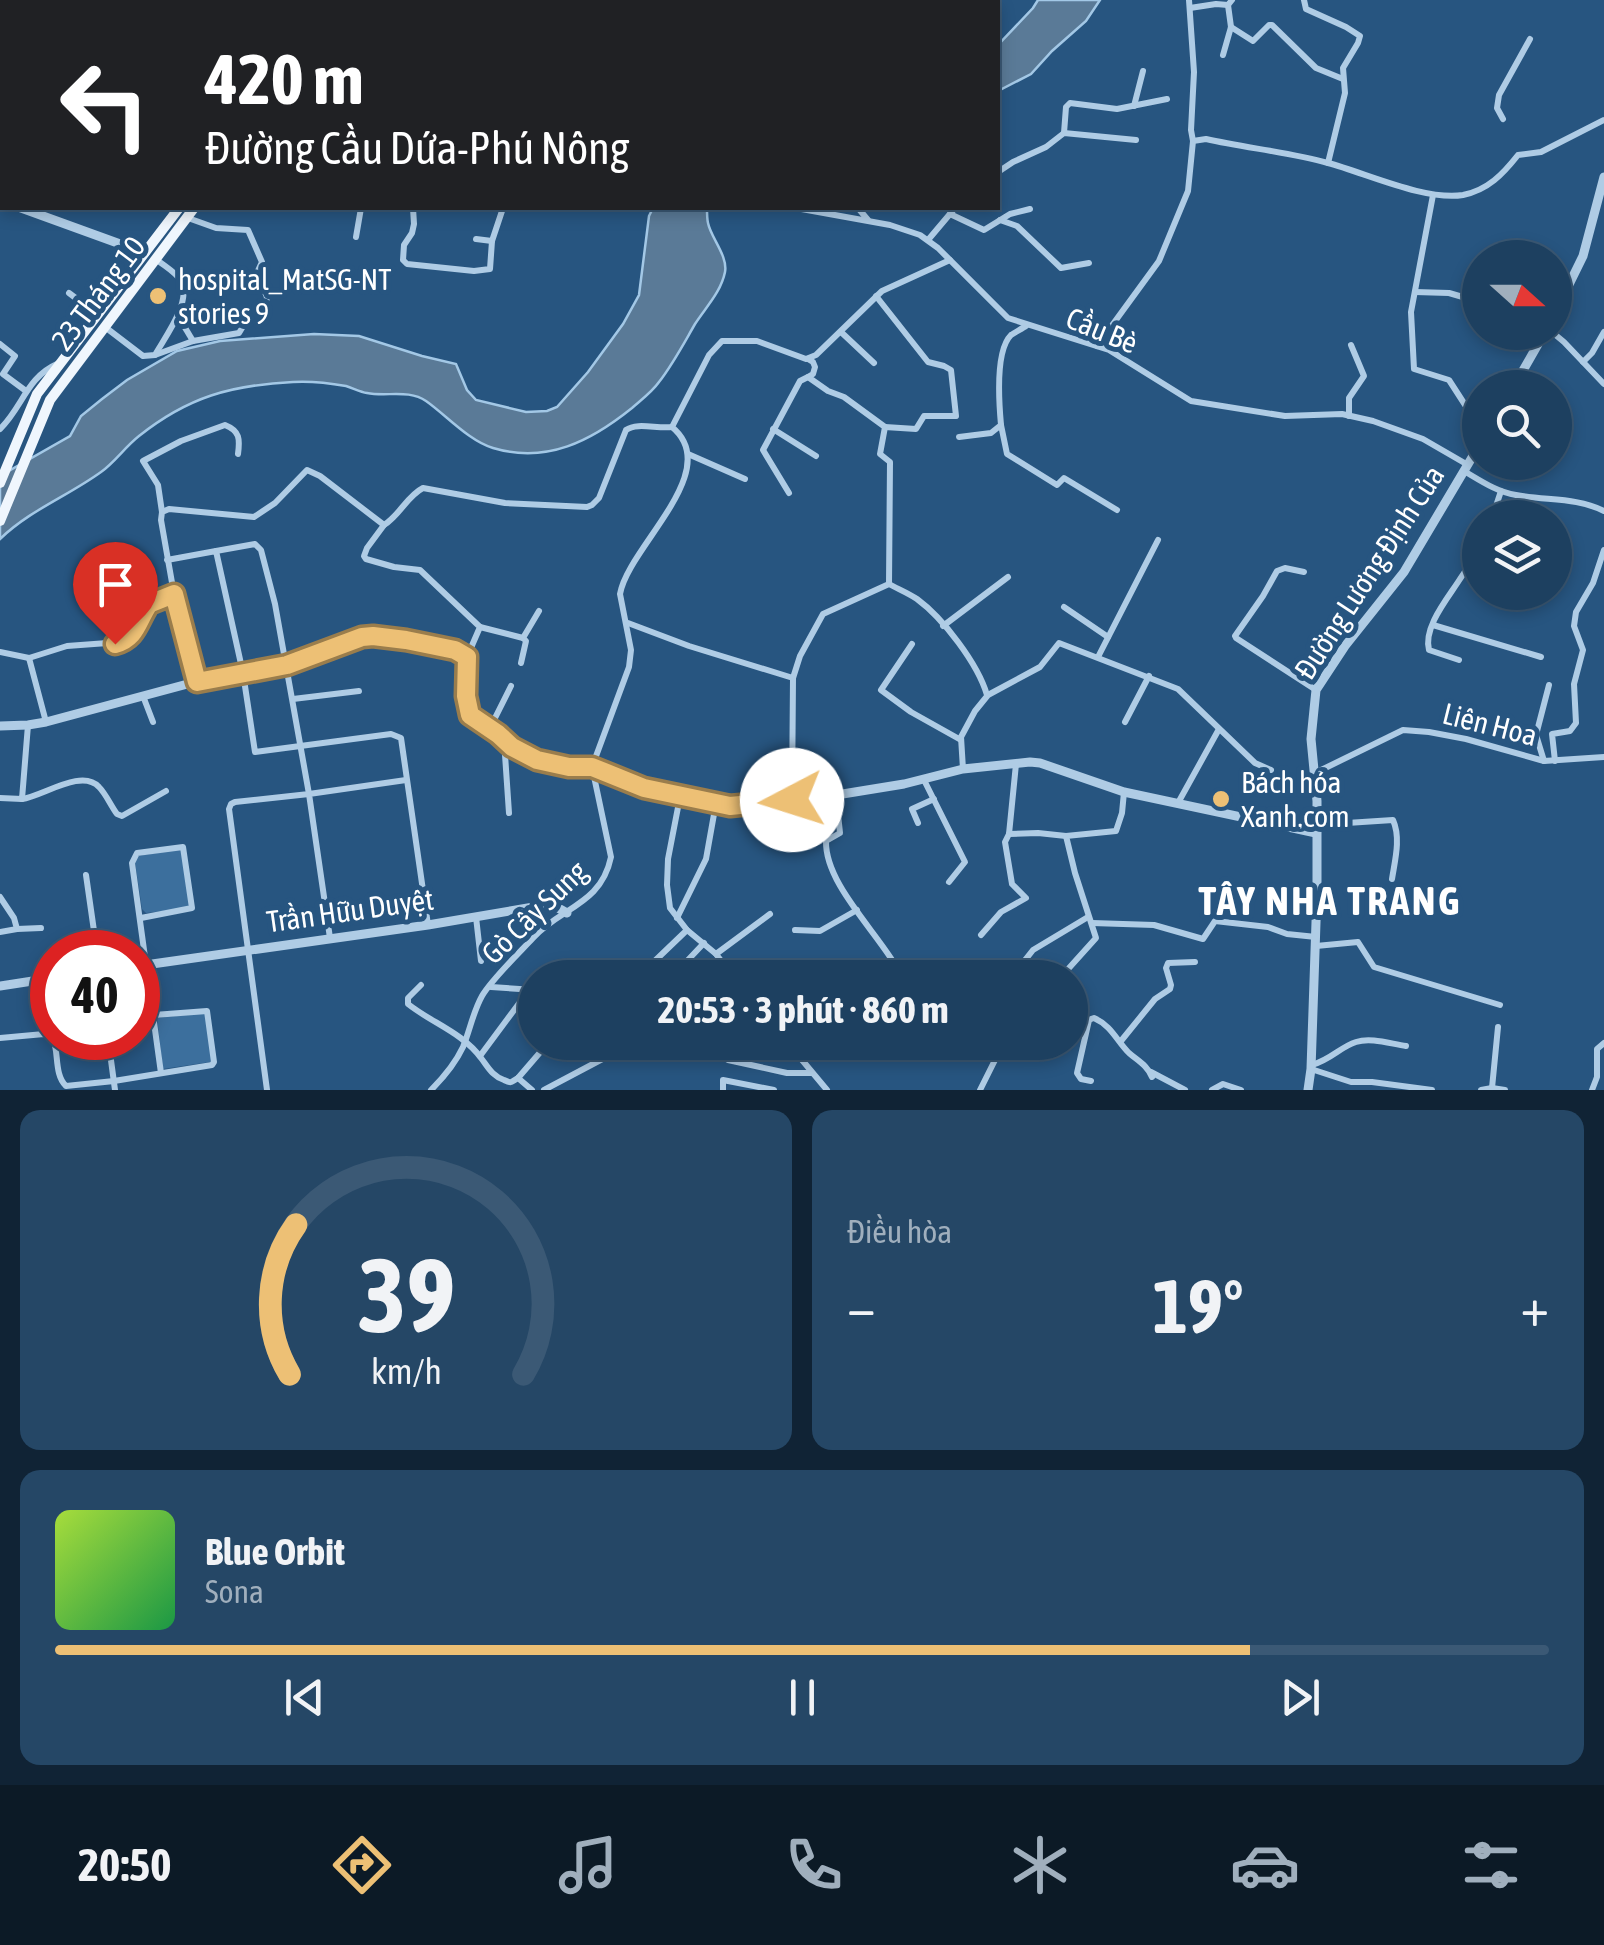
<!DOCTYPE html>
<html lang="vi">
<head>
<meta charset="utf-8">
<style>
  body { margin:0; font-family:"Asap Condensed",sans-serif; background:#254766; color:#f1f3f6; height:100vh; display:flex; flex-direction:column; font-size:38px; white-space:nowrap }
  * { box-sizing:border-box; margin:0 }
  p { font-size:32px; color:#a0afbd }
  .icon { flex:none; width:55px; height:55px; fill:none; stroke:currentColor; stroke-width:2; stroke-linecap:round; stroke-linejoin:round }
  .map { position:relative; height:1090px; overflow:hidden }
  .side { display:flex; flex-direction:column; gap:20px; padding:20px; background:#102335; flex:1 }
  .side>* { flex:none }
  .banner { position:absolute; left:0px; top:0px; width:1000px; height:210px; box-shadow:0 5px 15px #0003,0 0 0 2px #3b5975; background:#202124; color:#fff; overflow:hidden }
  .needle { width:65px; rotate:111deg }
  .tools { position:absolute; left:1462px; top:240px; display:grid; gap:20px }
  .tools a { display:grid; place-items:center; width:110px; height:110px; border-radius:50%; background:#1d4060; box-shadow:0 5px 15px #0003,0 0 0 2px #3b5975; font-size:50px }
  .speed { position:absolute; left:30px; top:930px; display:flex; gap:20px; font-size:50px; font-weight:700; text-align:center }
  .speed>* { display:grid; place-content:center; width:130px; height:130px; border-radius:50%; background:#1d4060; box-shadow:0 5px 15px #0003,0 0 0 2px #3b5975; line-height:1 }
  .speed .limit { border:15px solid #d22; background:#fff; color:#111 }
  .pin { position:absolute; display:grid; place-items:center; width:85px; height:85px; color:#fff; margin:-102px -42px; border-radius:50% 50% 50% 0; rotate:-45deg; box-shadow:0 0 10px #0007 }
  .pin .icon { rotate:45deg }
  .me { position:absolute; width:110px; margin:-55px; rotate:265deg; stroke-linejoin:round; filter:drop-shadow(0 0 8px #0008) }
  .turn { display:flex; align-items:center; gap:35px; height:210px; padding:0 40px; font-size:45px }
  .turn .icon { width:130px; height:130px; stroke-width:2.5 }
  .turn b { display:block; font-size:70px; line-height:85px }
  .big { font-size:75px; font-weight:700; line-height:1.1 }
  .side .card { flex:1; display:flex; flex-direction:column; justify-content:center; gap:15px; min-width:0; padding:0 35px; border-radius:20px; background:#254766 }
  .side .dial { align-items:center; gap:0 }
  .dial svg { height:260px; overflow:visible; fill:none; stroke:#3b5975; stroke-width:7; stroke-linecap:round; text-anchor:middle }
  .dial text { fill:#f1f3f6; stroke:none }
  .song { display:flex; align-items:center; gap:30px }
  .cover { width:120px; height:120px; border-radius:15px; background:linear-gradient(135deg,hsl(80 70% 55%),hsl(140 70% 35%)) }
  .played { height:10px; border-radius:5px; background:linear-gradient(90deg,#edc075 80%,#3b5975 80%) }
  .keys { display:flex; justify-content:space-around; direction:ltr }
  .heat { display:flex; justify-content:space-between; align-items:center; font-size:55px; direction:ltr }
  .side .tiles { flex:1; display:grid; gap:20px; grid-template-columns:1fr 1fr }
  .card:last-child { grid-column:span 2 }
  .trip { position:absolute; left:518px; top:960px; width:570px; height:100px; border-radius:50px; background:#1d4060; box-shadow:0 5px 15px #0003,0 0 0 2px #3b5975; font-weight:700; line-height:100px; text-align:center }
  .menu { display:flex; height:160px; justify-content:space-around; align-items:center; background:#0c1a26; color:#a0afbd }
  .menu .icon { width:70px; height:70px }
  .menu .on { color:#edc075 }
  .menu b { font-size:45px; color:#f1f3f6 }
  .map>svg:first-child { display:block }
  .green { fill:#3c6f9d }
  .water { fill:#5a7a97; stroke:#a3c8e6; stroke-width:2.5 }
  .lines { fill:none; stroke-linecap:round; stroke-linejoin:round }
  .minor { stroke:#afcce5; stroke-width:6 }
  .tertiary { stroke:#afcce5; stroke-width:9 }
  .primary { stroke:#eff6fd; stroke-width:10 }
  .rail { stroke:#fff; stroke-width:2.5; stroke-dasharray:18 8; stroke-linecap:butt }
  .route-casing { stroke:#9a7d4c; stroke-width:25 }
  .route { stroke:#edc075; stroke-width:18 }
  .poi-dot { fill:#edc075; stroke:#275580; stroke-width:4 }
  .labels { text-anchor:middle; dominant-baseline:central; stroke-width:10; stroke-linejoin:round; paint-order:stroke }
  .poi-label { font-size:30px; fill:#fff; stroke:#275580; text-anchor:start }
  .street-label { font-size:30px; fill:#fff; stroke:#275580 }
  .district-label { font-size:40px; font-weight:bold; letter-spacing:2.5px; fill:#fff; stroke:#275580 }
</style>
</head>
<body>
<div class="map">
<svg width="1604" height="1090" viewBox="0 0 1604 1090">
  <rect width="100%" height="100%" fill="#275580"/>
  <g class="green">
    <polygon points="181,849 191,905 189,908 146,913 142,909 135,862 138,856"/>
    <polygon points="205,1013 213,1060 210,1062 163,1069 157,1018"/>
  </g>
  <g class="water">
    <polygon points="1038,0 1100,0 1086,21 1052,51 1031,74 998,91 998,45 1033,8"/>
    <path d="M653 208H707C707 211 707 219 708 223 711 238 728 256 725 272 721 292 706 307 695 324 684 343 673 364 659 382 652 392 641 400 632 408 591 441 547 464 493 448 469 441 446 415 426 401 409 389 386 397 367 393 360 392 353 388 346 386 329 383 310 381 293 382 231 385 188 397 139 436 125 447 115 462 101 472 68 496 30 510 0 539V476L70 436 81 416 102 399 127 380 177 351 220 341 314 334 359 336 422 356 456 364 467 390 476 400 526 412 547 411 557 407 588 372 623 324 639 295 649 216Z"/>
  </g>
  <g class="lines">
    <g class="minor">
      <polyline points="197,0 198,2"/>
      <polyline points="427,0 437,2"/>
      <polyline points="1189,0 1194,72 1191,130 1193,141"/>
      <polyline points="1304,0 1306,9 1346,27 1360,36 1358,43 1343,68 1345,93 1328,163"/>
      <polyline points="69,2 71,0"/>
      <polyline points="154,2 174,0"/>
      <polyline points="638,2 638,0"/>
      <polyline points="794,2 794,0"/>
      <polyline points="1190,8 1216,4 1228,5 1232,0"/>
      <polyline points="1231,27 1253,41 1269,25 1272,25 1316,68 1343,79"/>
      <polyline points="1223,55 1231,27 1228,5"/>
      <polyline points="0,72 2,69"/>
      <polyline points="0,91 2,88"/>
      <polyline points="1134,106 1143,71"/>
      <polyline points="1503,119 1497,108 1499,95 1530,39"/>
      <polyline points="0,122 2,124"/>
      <polyline points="1064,133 1066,107 1070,103 1117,109 1167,99"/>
      <polyline points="998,172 1013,162 1046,147 1064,133 1136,140"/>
      <polyline points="1433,195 1411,312 1414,369 1449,380 1480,428"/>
      <polyline points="413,208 414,224 412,233 404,245 403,260 407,264 474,271 490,269 492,241 503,208"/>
      <polyline points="796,208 890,225 920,235 938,248 1008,318 1109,350 1191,401 1285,416 1342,414 1373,421 1423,439 1468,465"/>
      <polyline points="858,208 868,220"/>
      <polyline points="950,214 984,230 1010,214 1030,209"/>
      <polyline points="1000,220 1017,226 1061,268 1089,263"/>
      <polyline points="356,237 361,208"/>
      <polyline points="476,239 492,241"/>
      <polyline points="928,240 955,208"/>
      <polyline points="1510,258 1519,244"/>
      <polyline points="1415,292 1449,293 1480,302"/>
      <polyline points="69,293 97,314"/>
      <polyline points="876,296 928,362 944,366 951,370 956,416 924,416 916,429 885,427"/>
      <polyline points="178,316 193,341"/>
      <path d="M105 327 143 356 155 355C165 337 192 302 181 281 176 272 164 266 156 259"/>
      <polyline points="841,332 874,363"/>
      <polyline points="1552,332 1564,342 1604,384"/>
      <polyline points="0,344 15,356 3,374 26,391"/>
      <path d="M1097 346 1159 261 1188 191 1193 141 1206 139C1246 148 1288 152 1328 163 1366 173 1425 201 1463 195 1488 190 1503 174 1518 155L1541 152 1604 120"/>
      <polyline points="155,355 193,341 239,333 242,328 240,319 242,315 266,302 267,297 257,273 262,262 248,230 216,228 188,218"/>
      <polyline points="808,359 813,362 815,367 813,374 808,377 828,391 844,397 885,427 880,454 890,462 889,584"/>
      <polyline points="1583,362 1592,353 1604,332"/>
      <polyline points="1349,416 1349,398 1364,376 1351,345"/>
      <polyline points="1001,425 1007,454 1057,485 1064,478 1117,510"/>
      <path d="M0 429C22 408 27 377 57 364"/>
      <polyline points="773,429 816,456"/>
      <path d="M959 437 991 433 1001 425C999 403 995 351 1011 335 1013 334 1024 327 1026 326"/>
      <polyline points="688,454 745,479"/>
      <path d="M1464 471C1481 481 1497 492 1516 495 1546 501 1576 497 1604 511"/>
      <polyline points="789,493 763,450 800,381 808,377"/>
      <path d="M162 512 158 485 143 461 181 441 225 425C240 431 240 439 238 454"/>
      <polyline points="1492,518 1501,491"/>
      <polyline points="384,525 367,548 364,556 366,559 394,567 420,570 480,627 467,657"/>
      <polyline points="216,551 255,544 261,550 275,604 309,794 235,802 231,804 229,809 267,1090"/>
      <polyline points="167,560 216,551 243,673 255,752 391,734 401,738 428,925"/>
      <polyline points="1304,572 1285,568 1277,571 1263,596 1235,636 1236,638 1316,690"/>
      <polyline points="129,573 121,588 152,602"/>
      <path d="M174 594 161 520 162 512 169 509 254 517 275 503 307 470 320 476 384 525C400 515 407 496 423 488L505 503 587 507 592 505 599 498 626 430C637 422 657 429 672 427"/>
      <polyline points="1064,607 1108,637"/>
      <polyline points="628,623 689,646 793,678"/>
      <polyline points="1433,625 1541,657"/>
      <polyline points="943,626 1008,577"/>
      <polyline points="480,627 523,638"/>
      <polyline points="912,644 881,690 911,712 961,740"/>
      <polyline points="0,652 29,658 67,646 121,642 138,629 149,604 174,594 197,682"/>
      <polyline points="1098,657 1158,540"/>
      <polyline points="29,658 46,722"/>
      <path d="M1459 660 1429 650C1423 627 1448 598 1460 579 1468 568 1474 556 1480 544"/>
      <polyline points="521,663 526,641 523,638 539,611"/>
      <polyline points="143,696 153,722"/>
      <polyline points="293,699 359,691"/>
      <polyline points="1125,722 1149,676"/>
      <polyline points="490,728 511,686"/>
      <polyline points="504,740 509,813"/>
      <polyline points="1544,761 1536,735 1549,685"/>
      <polyline points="1555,761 1552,734 1570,731 1576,723 1574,684 1583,650 1574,626 1576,612 1593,583 1604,550"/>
      <polyline points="963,769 961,737 975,711 988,695 1040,667 1059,643 1178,689 1255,763 1271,770"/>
      <polyline points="1315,773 1403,730 1429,732 1466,739 1544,761 1604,757"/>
      <polyline points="924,780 965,862 949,882"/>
      <path d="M836 795 840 833 826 841C825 886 882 936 903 978"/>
      <polyline points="680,797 668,859 667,885 670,908 687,930 716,954 734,978"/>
      <polyline points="0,798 22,799 28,725"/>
      <path d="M22 799C43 796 82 768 99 787 106 794 111 806 117 814L122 816 166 791"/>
      <path d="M792 800 793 678 800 656 823 614 889 584C898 589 908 593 917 599 943 618 978 664 987 695"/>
      <polyline points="1178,803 1219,729"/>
      <polyline points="918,823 912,809 934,799"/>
      <path d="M1316 825 1393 820C1401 838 1395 860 1392 879"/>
      <polyline points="1009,834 1038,833 1066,836"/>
      <polyline points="86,875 97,952"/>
      <polyline points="0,897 14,918 17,929 0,932"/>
      <polyline points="476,917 481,961"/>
      <polyline points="141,918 192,908 183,847 137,853 132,863 161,1073"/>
      <polyline points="677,918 706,859 716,803"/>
      <polyline points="1092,923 1154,925 1203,939 1215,921 1268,927 1287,934 1316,937"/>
      <polyline points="17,929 41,928"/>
      <polyline points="795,930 820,931 857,910"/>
      <polyline points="981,935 1001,912 1026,898 1012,884 1005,842 1009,834 1016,764"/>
      <polyline points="330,938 309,794 406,780"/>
      <polyline points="1316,946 1358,942 1374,967 1500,1005"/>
      <polyline points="716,954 770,914"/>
      <polyline points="637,978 687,930"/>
      <polyline points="671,978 704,943"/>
      <polyline points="769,978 772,974 811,978"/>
      <polyline points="1011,978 1033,950 1088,917"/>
      <polyline points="1060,978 1096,938 1075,873 1066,836 1116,831 1122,813 1124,792"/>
      <path d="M421 985 408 998V1004C432 1023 463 1033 481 1058 488 1067 492 1076 504 1080 512 1084 511 1082 518 1078L549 1042"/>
      <polyline points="491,987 535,990"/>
      <polyline points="1089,1020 1077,1073 1081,1079 1091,1081"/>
      <path d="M1070 1022 1077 1024 1094 1018C1112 1026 1116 1040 1129 1053 1138 1061 1147 1065 1152 1077"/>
      <polyline points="0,1038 44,1034 52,1037"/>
      <path d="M53 1038C59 1052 54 1075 66 1086L114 1081 212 1065 214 1062 207 1011 154 1015"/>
      <polyline points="108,1038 115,1090"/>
      <polyline points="1121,1041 1155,999 1170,989 1171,985 1166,968 1168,963 1195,962"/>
      <polyline points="573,1042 579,1047"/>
      <polyline points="787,1042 827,1090"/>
      <polyline points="1038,1042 1044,1044"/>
      <polyline points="696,1050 702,1042"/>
      <polyline points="998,1054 1011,1042"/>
      <polyline points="480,1056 529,990"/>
      <polyline points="728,1060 787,1073 811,1073"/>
      <path d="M1312 1065C1332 1059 1340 1047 1356 1042 1371 1037 1391 1044 1406 1046"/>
      <polyline points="1311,1069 1351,1082 1372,1082 1432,1090"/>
      <polyline points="1151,1072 1185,1090"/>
      <polyline points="518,1078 532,1090"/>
      <polyline points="1492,1088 1498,1027"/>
      <path d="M431 1090C444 1077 455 1064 463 1047 470 1030 473 1012 482 996 491 980 520 952 533 938 561 907 601 905 611 857L592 767 629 667 631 650 620 594C628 547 725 471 672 427L709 355 722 341H757L806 359 816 355 882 291 950 260"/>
      <polyline points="544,1090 610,1055"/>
      <polyline points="723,1090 723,1080 774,1090"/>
      <polyline points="980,1090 998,1054 983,1042"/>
      <polyline points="1212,1090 1223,1084 1241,1090"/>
      <polyline points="1481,1090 1492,1088 1505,1090"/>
      <polyline points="1592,1090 1597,1077 1597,1049 1604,1043"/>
    </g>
    <g class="tertiary">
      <polyline points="0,200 2,201"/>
      <polyline points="21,208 145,253"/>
      <polyline points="1555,313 1583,256 1604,177"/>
      <polyline points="1513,388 1545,332"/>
      <path d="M0 726 28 725 46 722 195 682 287 665 362 637 373 636 405 640 455 650 464 654C473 672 463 695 470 715L498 734 513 747 537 760 569 767H592L644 788 730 805 818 798 904 784 963 769 1030 762 1040 763 1124 792 1316 833"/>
      <polyline points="138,966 428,925 551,904 567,913"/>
      <polyline points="0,986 52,978"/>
      <polyline points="1308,1090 1311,1069 1317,893 1317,801 1311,739 1316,690 1345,646 1404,572 1480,444"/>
    </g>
    <g class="primary">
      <polyline points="305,2 306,0"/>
      <polyline points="319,2 320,0"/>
      <polyline points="0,483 37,394 179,208"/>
      <polyline points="0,521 50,400 194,208"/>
    </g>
    <g class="rail">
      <polyline points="78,2 81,0"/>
      <polyline points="0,79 2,76"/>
    </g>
  </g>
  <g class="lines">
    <defs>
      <path id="route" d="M115 644C137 638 137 621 149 604L174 594 197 682 287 665 362 637 373 636 406 640 455 650 467 657 466 696 470 715 498 734 512 747 537 760 569 767H592L644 788 730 806 792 800"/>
    </defs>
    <use href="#route" class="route-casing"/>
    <use href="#route" class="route"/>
  </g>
  <g class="poi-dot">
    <circle cx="158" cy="296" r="10"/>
    <circle cx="1221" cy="799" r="10"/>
  </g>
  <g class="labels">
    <g class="poi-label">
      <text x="178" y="279">hospital_MatSG-NT<tspan x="178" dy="34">stories 9</tspan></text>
      <text x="1241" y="782">Bách hóa<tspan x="1241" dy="34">Xanh.com</tspan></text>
    </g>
    <g class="street-label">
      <text transform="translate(98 293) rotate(-53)">23 Tháng 10</text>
      <text transform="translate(1102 330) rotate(22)">Cầu Bè</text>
      <text transform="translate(1369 572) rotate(-57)">Đường Lương Định Của</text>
      <text transform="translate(1490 724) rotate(14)">Liên Hoa</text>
      <text transform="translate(350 910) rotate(-8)">Trần Hữu Duyệt</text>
      <text transform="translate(534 912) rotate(-44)">Gò Cây Sung</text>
    </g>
    <g class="district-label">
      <text x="1330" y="900">TÂY NHA TRANG</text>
    </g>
  </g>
</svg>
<div class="tools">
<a><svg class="needle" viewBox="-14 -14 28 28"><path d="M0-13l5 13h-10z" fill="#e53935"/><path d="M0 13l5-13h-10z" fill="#a0afbd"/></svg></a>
<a><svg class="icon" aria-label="search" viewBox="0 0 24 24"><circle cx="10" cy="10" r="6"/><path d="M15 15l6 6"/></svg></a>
<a><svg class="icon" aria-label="layers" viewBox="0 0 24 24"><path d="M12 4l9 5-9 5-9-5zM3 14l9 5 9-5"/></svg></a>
</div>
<div class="speed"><div class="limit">40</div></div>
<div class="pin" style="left:115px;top:644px;background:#d93025"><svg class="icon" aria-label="arrive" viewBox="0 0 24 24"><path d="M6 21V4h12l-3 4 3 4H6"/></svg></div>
<svg class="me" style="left:792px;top:800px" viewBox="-20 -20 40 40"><circle r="19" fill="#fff"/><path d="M0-13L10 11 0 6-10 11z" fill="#edc075"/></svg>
<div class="trip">20:53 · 3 phút · 860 m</div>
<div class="banner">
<div class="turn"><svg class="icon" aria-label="left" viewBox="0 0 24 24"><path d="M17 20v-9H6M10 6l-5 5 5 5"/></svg><div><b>420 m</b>Đường Cầu Dứa-Phú Nông</div></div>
</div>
</div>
<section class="side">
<div class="tiles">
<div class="card dial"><svg viewBox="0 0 100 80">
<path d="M14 69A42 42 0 1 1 86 69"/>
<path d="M14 69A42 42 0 0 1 16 23" stroke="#edc075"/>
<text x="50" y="56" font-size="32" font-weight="700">39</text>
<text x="50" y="72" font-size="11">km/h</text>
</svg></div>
<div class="card"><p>Điều hòa</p>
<div class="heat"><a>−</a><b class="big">19°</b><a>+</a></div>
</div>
<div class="card">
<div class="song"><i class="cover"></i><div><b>Blue Orbit</b><p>Sona</p></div></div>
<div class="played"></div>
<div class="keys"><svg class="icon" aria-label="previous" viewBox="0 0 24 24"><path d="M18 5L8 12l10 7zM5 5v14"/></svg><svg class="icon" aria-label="pause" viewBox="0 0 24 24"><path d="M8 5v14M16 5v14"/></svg><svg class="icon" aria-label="next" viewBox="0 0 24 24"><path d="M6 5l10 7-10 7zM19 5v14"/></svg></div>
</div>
</div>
</section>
<nav class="menu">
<b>20:50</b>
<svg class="icon on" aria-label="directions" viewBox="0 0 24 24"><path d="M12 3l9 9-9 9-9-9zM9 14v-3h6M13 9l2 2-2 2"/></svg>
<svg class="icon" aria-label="music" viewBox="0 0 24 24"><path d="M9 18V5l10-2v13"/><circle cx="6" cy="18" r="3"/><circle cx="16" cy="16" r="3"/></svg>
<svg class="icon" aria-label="phone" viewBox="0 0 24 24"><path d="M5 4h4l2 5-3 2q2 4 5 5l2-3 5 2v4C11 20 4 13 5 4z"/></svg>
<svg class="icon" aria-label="climate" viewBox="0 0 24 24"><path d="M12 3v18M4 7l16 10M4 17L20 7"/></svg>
<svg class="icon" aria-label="car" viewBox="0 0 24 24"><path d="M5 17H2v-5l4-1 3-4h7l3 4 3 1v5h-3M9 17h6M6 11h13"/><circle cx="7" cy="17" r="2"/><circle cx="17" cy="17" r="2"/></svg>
<svg class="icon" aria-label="filters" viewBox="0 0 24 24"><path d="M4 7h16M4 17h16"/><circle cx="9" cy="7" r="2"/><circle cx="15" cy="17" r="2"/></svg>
</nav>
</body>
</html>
